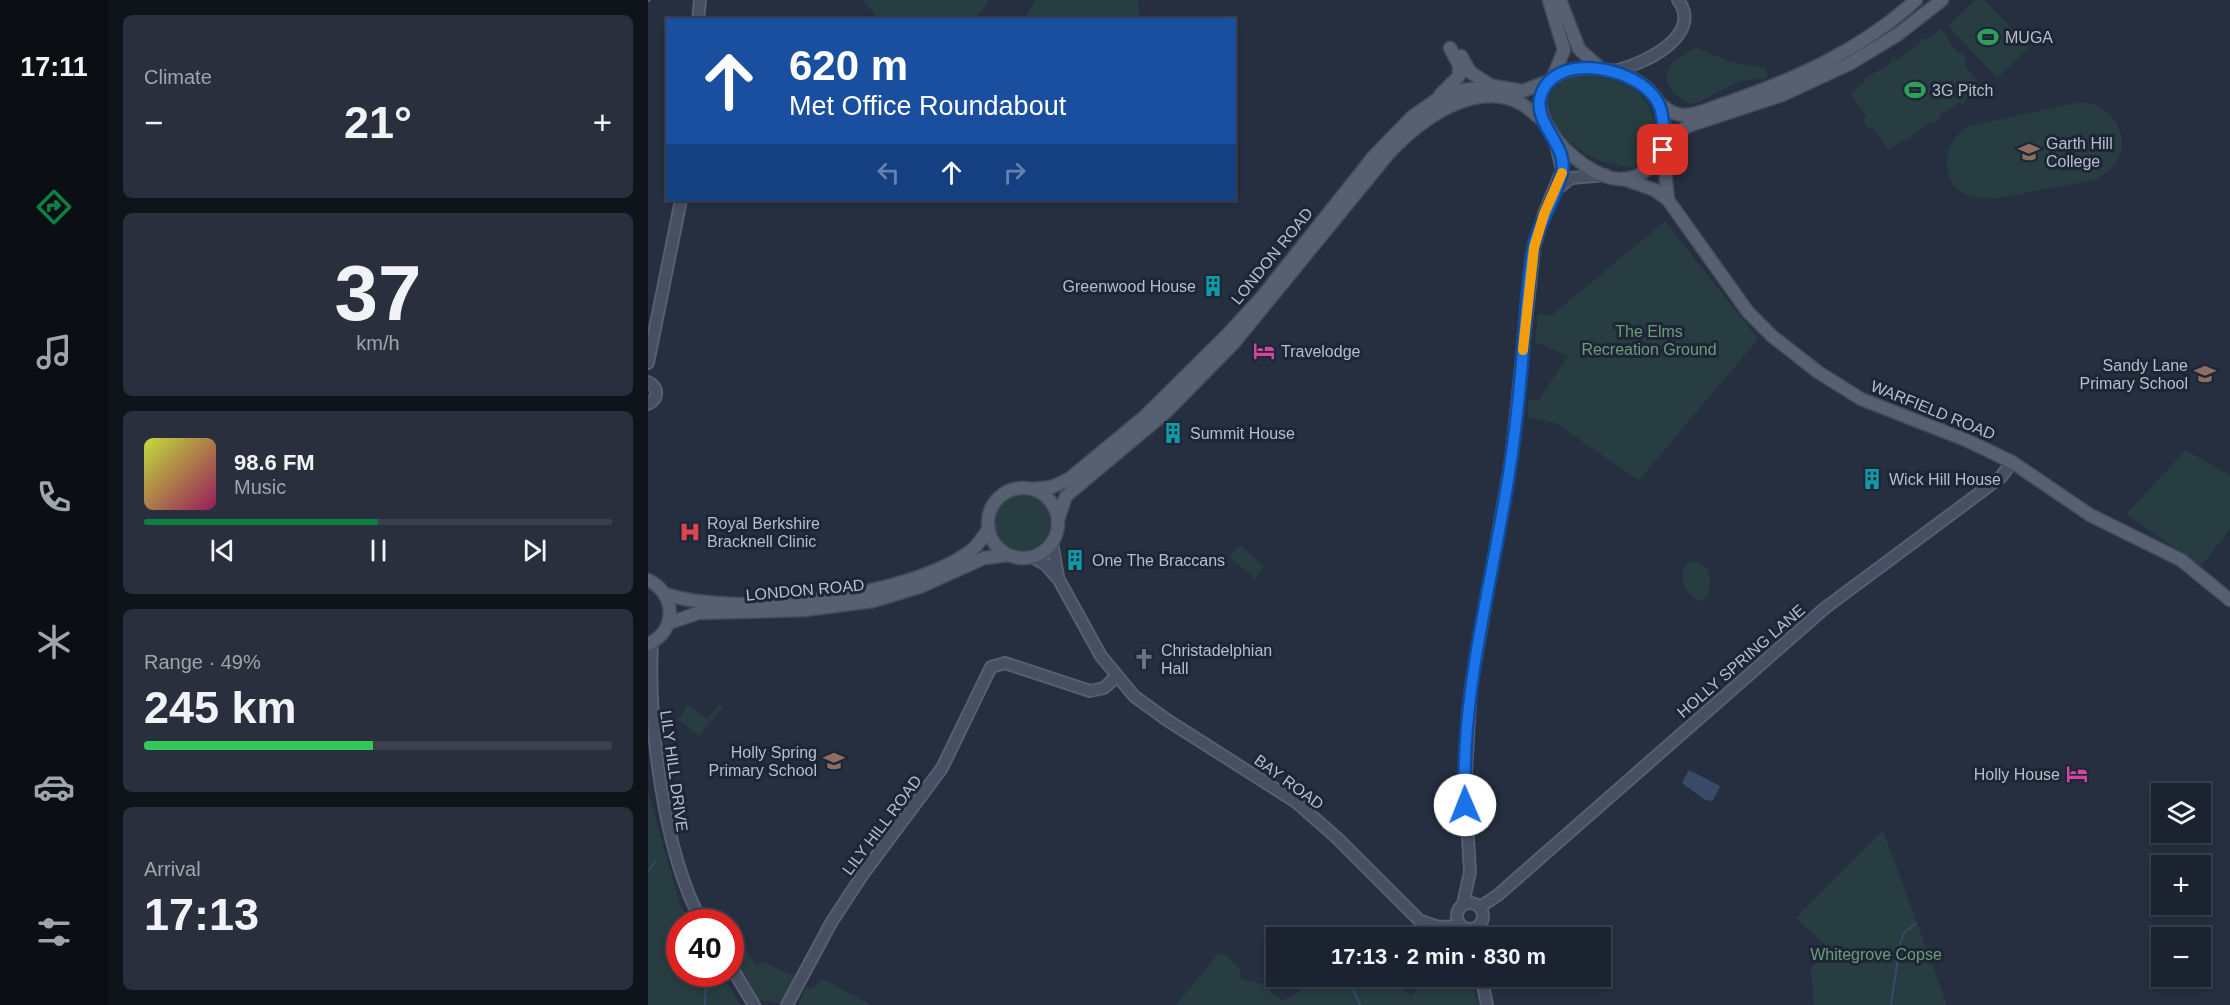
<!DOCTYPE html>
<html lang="en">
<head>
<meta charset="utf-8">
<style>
  body { margin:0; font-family:Helvetica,sans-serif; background:#292f3c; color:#f1f3f6; height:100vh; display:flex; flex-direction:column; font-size:22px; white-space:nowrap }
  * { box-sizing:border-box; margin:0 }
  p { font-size:20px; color:#a0a4ab }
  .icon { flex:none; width:33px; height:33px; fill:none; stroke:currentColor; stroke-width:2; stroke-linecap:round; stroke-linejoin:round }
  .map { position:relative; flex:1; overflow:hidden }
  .drawer { display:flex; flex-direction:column; gap:15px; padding:15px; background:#0f131a; width:540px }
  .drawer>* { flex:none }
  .banner { position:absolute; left:18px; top:18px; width:570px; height:183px; border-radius:0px; box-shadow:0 3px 9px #0003,0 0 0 2px #3a404c; background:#1a4fa0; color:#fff; overflow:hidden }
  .fabs { position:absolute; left:1503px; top:783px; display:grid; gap:12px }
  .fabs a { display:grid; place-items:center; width:60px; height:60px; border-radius:0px; background:#1c2330; box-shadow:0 3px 9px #0003,0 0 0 2px #3a404c; font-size:30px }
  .speed { position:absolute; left:18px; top:909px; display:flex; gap:12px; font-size:30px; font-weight:700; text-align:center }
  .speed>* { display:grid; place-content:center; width:78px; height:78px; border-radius:50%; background:#1c2330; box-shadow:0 3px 9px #0003,0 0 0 2px #3a404c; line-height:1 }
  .speed .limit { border:9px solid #d22; background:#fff; color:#111 }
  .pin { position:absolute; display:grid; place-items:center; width:51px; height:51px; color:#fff; margin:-26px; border-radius:12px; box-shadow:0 3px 9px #0006 }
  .me { position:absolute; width:66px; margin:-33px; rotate:359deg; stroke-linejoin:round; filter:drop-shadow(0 0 4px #0008) }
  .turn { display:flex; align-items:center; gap:21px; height:126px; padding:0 24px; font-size:27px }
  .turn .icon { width:78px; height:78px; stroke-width:2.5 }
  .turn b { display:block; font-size:42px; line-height:51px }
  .lanes { display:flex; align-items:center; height:57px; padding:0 24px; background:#0003; justify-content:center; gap:30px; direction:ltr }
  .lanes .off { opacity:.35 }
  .big { font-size:45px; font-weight:700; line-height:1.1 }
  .drawer .card { flex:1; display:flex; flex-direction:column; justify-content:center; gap:9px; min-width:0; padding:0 21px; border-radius:9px; background:#292f3c }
  .drawer .dial { align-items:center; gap:0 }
  .dial b { font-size:78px; line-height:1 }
  .song { display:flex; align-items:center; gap:18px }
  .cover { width:72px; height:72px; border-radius:9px; background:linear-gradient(135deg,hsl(70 70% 55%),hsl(330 70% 35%)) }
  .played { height:6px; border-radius:3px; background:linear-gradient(90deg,#0b8043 50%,#3a404c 50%) }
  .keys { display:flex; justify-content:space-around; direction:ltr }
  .heat { display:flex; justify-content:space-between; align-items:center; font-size:33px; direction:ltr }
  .charge { height:9px; border-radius:4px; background:linear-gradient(90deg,#34c759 49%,#3a404c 0) }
  .trip { position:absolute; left:618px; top:927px; width:345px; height:60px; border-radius:0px; background:#1c2330; box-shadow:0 3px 9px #0003,0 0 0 2px #3a404c; font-weight:700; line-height:60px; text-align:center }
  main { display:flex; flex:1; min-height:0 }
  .tab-bar { display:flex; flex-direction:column; width:108px; justify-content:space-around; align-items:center; background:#0b0e13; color:#a0a4ab }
  .tab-bar .icon { width:42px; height:42px }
  .tab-bar .active { color:#0b8043 }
  .tab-bar b { font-size:27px; color:#f1f3f6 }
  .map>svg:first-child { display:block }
  .green { fill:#273d41 }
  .water { fill:#384a68 }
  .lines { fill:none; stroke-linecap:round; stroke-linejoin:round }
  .stream { stroke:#384a68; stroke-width:2 }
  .secondary-casing { stroke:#575f6e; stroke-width:14 }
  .primary-casing { stroke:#434a59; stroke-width:15 }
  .secondary { stroke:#475063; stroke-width:10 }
  .primary { stroke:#576070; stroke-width:12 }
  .rail { stroke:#5b6577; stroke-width:2; stroke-dasharray:6 6; stroke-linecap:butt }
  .route-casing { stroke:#114b97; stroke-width:15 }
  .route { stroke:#1a73e8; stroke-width:10 }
  .slow { stroke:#f59e0b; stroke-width:10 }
  .labels { text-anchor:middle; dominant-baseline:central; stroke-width:6; stroke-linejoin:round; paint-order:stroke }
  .poi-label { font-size:16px; fill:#b6bdcb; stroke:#1e2635; text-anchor:start }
  .street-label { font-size:16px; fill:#b6bdcb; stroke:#1e2635 }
  .park-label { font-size:16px; fill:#6c9c7a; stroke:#1e2635 }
</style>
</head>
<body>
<main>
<nav class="tab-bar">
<b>17:11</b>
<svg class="icon active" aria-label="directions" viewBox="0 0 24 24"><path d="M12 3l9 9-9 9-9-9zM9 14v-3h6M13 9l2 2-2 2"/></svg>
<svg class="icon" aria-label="music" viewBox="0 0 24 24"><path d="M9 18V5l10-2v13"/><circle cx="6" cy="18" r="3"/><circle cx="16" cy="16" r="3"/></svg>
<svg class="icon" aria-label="phone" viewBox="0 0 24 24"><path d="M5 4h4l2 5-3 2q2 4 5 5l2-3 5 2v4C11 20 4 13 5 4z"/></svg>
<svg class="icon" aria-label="climate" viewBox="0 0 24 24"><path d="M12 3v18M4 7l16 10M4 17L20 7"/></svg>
<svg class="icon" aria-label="car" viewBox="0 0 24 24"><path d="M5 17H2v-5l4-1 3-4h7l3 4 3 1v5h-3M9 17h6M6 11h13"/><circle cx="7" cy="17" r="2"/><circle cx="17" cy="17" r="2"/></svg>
<svg class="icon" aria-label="filters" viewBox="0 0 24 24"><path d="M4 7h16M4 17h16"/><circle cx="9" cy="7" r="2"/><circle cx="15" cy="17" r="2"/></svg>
</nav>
<section class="drawer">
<div class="card"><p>Climate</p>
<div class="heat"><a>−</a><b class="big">21°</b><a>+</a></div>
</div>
<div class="card dial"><b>37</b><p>km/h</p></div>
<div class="card">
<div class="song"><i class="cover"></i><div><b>98.6 FM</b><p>Music</p></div></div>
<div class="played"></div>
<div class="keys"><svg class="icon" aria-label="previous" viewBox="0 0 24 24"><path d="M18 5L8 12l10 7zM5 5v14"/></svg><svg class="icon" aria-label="pause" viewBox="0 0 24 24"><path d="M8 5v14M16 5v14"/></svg><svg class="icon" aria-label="next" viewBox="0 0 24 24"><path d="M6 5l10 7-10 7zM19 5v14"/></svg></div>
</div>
<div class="card"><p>Range · 49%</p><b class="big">245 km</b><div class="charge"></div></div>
<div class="card"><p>Arrival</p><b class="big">17:13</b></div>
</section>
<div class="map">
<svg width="1582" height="1005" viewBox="0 0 1582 1005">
  <rect width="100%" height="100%" fill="#252f40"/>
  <g class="green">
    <polygon points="215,0 341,0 328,19 231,20"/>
    <polygon points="388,0 490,0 492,19 375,19"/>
    <polygon points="1327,0 1337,0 1381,48 1349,78 1300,26"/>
    <polygon points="1293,29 1310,53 1314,52 1319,60 1316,63 1333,87 1313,104 1311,102 1291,116 1292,119 1286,124 1283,121 1258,141 1256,139 1241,150 1224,127 1220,129 1214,120 1218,116 1202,93 1217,82 1216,79 1243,63 1242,60 1247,57 1249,60 1272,43 1271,41 1275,38 1277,40"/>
    <path d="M1049 48 1083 62 1118 68 1119 78 1092 81 1046 104 1037 102C1005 81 1018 60 1049 48Z"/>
    <path d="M941 74C956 79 976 81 989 92 1004 104 1015 136 1003 153 999 159 992 164 985 168 971 165 954 163 941 156 901 132 874 82 941 74Z"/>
    <path d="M1432 102C1479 105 1491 163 1445 180 1425 184 1406 188 1386 191 1355 198 1303 212 1299 164 1298 147 1307 135 1321 126Z"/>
    <polygon points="1017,221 1110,339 991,480 907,423 880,417 880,399 890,401 920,356 887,342 890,314 904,315"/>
    <polygon points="1538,450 1582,476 1582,529 1553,566 1478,514"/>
    <circle cx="373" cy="522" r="29"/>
    <polygon points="592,545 616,566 607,579 581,556"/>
    <path d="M1047 561C1066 567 1062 578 1060 595L1051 602C1036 590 1029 579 1039 563Z"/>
    <polygon points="71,704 75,707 51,736 30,719 40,705 59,719"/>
    <polygon points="0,791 32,905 44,922 32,922 32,974 74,974 92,1005 0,1005"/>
    <polygon points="1235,830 1299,1005 1166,1005 1163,968 1179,947 1148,918"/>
    <polygon points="82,944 100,952 107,965 115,962 146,976 144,994 138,1004 110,1000 83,955"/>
    <polygon points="570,954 577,954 592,969 592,978 614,984 634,1001 676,977 741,977 763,996 784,977 822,976 830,1005 528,1005"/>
    <polygon points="175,979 223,1005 150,1005 158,987 164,988"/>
  </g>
  <polygon class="water" points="1041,770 1072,786 1065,801 1057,800 1034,783"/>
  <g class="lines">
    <g class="stream">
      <polyline points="0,871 8,861"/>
      <polyline points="703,984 712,1005"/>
      <polyline points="57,1005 58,974"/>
      <polyline points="1243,1005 1252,944 1256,933 1267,924"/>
    </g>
    <defs>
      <g id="secondary">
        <polyline points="50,20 52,0"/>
        <path d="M964 71C993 66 1057 36 1030 0"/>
        <polyline points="909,189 923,178 958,175"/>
        <polyline points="0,363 33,200"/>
        <path d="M0 382C11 387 11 399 0 404"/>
        <polyline points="404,542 410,577"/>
        <polyline points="384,557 397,564 411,580 453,656 486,696 519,720 648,802 688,837 771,920 791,927 813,926"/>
        <path d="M4 642C0 722 15 852 54 922"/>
        <circle cx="822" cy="916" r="13"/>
        <polyline points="815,904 822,872 817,788 823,686 863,460 886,248 896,214 914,170 906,136"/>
        <polyline points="832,907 850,895 1177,608 1353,477 1364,462"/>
        <polyline points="82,965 106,1005"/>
        <polyline points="833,976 839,1005"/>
        <polyline points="139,1005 183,923 215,874 294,768 343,667 357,663 442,691 456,688 468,677"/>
      </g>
      <g id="primary">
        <polyline points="901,0 916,50 905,77"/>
        <polyline points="912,0 931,49 953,69"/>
        <polyline points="813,56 822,72 844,86"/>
        <path d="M936 68C962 67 995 77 1009 100 1026 129 1013 176 976 179 929 183 838 79 936 68Z"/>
        <polyline points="792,95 811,76 811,65 802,48"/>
        <path d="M1010 102C1017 108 1024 114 1034 115 1048 116 1065 107 1078 103 1148 79 1213 50 1268 0"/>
        <polyline points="976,179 1007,190 1020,200 1100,312 1124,336 1170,372 1213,399 1318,440 1364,462 1442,515 1533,560 1582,600"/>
        <polyline points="1020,200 1015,150 1028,134 1040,126 1134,95 1201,64 1249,35 1294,0"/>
        <circle cx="375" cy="523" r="35"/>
        <polyline points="384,489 404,487 421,479 496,417 578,336 614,297 726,156 764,117 791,98 810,91 845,86 875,91 901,81"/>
        <path d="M410 520 418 496 517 413 585 344 741 153C771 121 827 78 874 104 882 109 889 116 896 122"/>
        <path d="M0 580C28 593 30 631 0 644"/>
        <path d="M17 594C92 618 260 598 324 550 331 544 336 535 341 528"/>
        <polyline points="21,623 50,613 156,610 225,601 274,586 336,558 360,555"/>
      </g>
    </defs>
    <use href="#secondary" class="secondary-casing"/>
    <use href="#primary" class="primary-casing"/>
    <use href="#secondary" class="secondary"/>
    <use href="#primary" class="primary"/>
    <polyline class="rail" points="0,1 2,0"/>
  </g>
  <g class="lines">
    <defs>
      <path id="route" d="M817 805C812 688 847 574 863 460 869 419 873 378 876 336 879 306 880 275 886 245 892 220 908 198 914 172 920 146 887 125 892 99 902 50 989 66 1009 101 1017 114 1015 135 1015 150"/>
    </defs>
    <use href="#route" class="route-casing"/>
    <use href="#route" class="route"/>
    <polyline class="slow" points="875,350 886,248 896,214 914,173"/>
  </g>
  <defs>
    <symbol id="stadium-bare" viewBox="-9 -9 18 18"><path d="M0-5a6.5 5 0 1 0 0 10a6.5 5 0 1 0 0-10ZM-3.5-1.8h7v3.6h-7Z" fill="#2e9e5b" stroke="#1e2635" stroke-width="2.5" paint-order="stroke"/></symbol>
    <symbol id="school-bare" viewBox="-9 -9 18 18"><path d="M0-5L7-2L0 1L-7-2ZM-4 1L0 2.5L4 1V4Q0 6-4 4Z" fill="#8d6e63" stroke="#1e2635" stroke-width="2.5" paint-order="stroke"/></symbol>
    <symbol id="building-bare" viewBox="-9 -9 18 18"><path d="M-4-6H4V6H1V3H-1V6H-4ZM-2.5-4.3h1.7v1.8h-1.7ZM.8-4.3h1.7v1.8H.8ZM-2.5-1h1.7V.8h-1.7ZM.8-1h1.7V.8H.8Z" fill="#0f9aa8" stroke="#1e2635" stroke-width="2.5" paint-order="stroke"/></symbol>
    <symbol id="hotel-bare" viewBox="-9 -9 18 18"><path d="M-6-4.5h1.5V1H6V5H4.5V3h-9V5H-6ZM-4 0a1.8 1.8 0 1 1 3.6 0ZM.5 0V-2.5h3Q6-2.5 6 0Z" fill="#d1479c" stroke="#1e2635" stroke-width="2.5" paint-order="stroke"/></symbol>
    <symbol id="hospital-bare" viewBox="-9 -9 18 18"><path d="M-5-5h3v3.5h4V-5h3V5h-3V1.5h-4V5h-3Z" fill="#e0444e" stroke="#1e2635" stroke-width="2.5" paint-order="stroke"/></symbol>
    <symbol id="church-bare" viewBox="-9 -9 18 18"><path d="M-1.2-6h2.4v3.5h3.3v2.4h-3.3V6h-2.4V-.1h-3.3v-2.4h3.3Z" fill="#6b7280" stroke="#1e2635" stroke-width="2.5" paint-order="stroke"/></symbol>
  </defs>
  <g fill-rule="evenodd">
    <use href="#stadium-bare" x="1325" y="22" width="30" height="30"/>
    <use href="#stadium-bare" x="1252" y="75" width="30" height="30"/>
    <use href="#school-bare" x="1366" y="137" width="30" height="30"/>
    <use href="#building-bare" x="550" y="271" width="30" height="30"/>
    <use href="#hotel-bare" x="601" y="336" width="30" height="30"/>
    <use href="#school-bare" x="1542" y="359" width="30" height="30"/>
    <use href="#building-bare" x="510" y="418" width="30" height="30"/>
    <use href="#building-bare" x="1209" y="464" width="30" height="30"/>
    <use href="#hospital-bare" x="27" y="517" width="30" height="30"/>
    <use href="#building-bare" x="412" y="545" width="30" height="30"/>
    <use href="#church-bare" x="481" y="644" width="30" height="30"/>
    <use href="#school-bare" x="171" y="746" width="30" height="30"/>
    <use href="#hotel-bare" x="1414" y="759" width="30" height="30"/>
  </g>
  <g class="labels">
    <g class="poi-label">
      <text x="1357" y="37">MUGA</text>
      <text x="1284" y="90">3G Pitch</text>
      <text x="1398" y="143">Garth Hill<tspan x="1398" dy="18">College</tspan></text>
      <text x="548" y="286" text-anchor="end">Greenwood House</text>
      <text x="633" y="351">Travelodge</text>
      <text x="1540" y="365" text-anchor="end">Sandy Lane<tspan x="1540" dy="18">Primary School</tspan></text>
      <text x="542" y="433">Summit House</text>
      <text x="1241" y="479">Wick Hill House</text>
      <text x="59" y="523">Royal Berkshire<tspan x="59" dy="18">Bracknell Clinic</tspan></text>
      <text x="444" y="560">One The Braccans</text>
      <text x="513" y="650">Christadelphian<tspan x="513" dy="18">Hall</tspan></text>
      <text x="169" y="752" text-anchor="end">Holly Spring<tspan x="169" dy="18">Primary School</tspan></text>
      <text x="1412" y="774" text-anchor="end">Holly House</text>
    </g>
    <g class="street-label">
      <text transform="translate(624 256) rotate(-51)">LONDON ROAD</text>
      <text transform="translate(1285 410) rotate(22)">WARFIELD ROAD</text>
      <text transform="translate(157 590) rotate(-5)">LONDON ROAD</text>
      <text transform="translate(1093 661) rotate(-41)">HOLLY SPRING LANE</text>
      <text transform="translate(26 771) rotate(82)">LILY HILL DRIVE</text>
      <text transform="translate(641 782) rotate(36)">BAY ROAD</text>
      <text transform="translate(234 825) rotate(-53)">LILY HILL ROAD</text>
    </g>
    <g class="park-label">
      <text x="1001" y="331">The Elms<tspan x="1001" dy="18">Recreation Ground</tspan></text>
      <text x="1228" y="954">Whitegrove Copse</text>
    </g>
  </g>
</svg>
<div class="fabs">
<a><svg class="icon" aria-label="layers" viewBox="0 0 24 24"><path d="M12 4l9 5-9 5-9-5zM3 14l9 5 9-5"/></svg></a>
<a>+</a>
<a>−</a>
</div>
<div class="speed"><div class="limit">40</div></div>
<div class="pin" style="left:1015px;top:150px;background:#d93025"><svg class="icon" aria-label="arrive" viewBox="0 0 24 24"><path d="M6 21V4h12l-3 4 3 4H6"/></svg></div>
<svg class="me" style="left:817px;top:805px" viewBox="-20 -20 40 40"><circle r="19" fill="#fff"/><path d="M0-13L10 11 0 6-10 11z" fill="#1a73e8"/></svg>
<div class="trip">17:13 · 2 min · 830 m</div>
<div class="banner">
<div class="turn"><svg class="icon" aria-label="ahead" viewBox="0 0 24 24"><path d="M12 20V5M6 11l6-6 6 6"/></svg><div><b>620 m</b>Met Office Roundabout</div></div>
<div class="lanes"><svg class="icon off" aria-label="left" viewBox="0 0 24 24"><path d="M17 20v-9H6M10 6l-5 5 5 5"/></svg><svg class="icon" aria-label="ahead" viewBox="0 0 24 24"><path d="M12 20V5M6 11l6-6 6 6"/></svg><svg class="icon off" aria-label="right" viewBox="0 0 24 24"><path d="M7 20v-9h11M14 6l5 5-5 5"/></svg></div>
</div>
</div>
</main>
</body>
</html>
